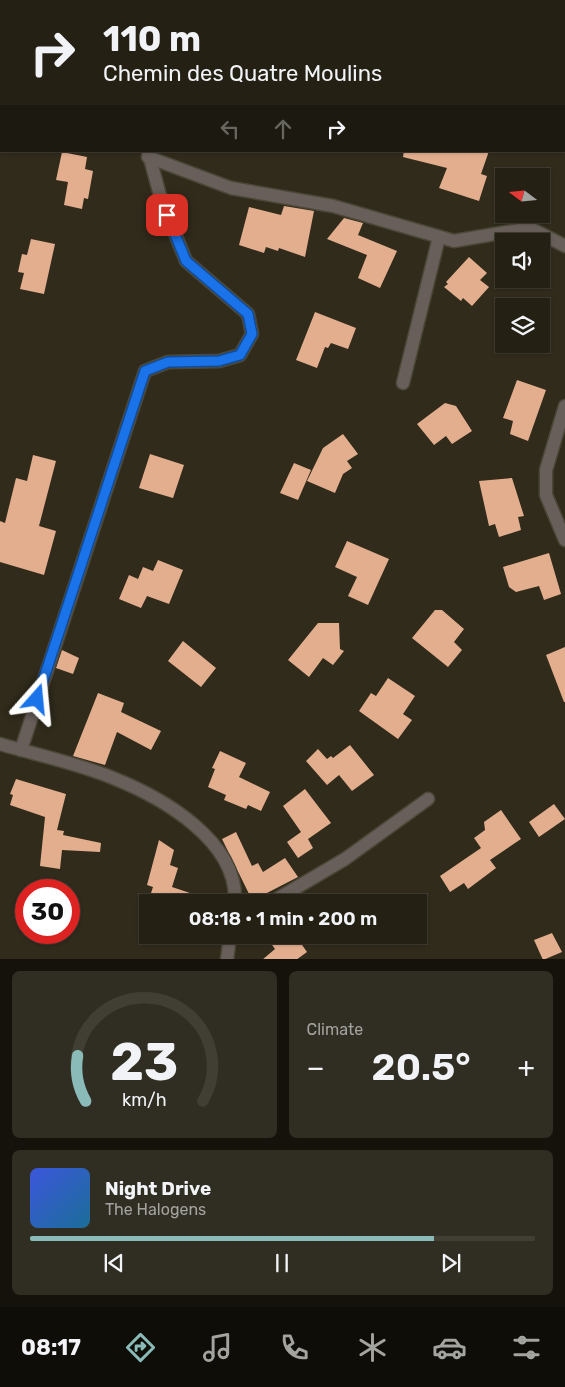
<!DOCTYPE html>
<html lang="en">
<head>
<meta charset="utf-8">
<style>
  body { margin:0; font-family:Rubik,sans-serif; background:#302d22; color:#f1f3f6; height:100vh; display:flex; flex-direction:column; font-size:19px; white-space:nowrap }
  * { box-sizing:border-box; margin:0 }
  p { font-size:16px; color:#a3a3a0 }
  .icon { flex:none; width:28px; height:28px; fill:none; stroke:currentColor; stroke-width:2; stroke-linecap:round; stroke-linejoin:round }
  .map { position:relative; height:959px; overflow:hidden }
  .panel { display:flex; flex-direction:column; gap:12px; padding:12px; background:#14120b; flex:1 }
  .panel>* { flex:none }
  .hud { position:absolute; left:0px; top:0px; width:565px; height:152px; box-shadow:0 1px 4px #0004,0 0 0 1px #413e34; background:#242014; color:#f1f3f6; overflow:hidden }
  .needle { width:32px; rotate:286deg }
  .fabs { position:absolute; left:495px; top:168px; display:grid; gap:10px }
  .fabs a { display:grid; place-items:center; width:55px; height:55px; border-radius:0px; background:#242014; box-shadow:0 1px 4px #0004,0 0 0 1px #413e34; font-size:25px }
  .speed { position:absolute; left:15px; top:879px; display:flex; gap:10px; font-size:25px; font-weight:700; text-align:center }
  .speed>* { display:grid; place-content:center; width:65px; height:65px; border-radius:50%; background:#242014; box-shadow:0 1px 4px #0004,0 0 0 1px #413e34; line-height:1 }
  .speed .limit { border:8px solid #d22; background:#fff; color:#111 }
  .pin { position:absolute; display:grid; place-items:center; width:42px; height:42px; color:#fff; margin:-21px; border-radius:10px; box-shadow:0 2px 8px #0006 }
  .me { position:absolute; width:55px; margin:-28px; rotate:18deg; stroke-linejoin:round; filter:drop-shadow(0 0 4px #0008) }
  .turn { display:flex; align-items:center; gap:18px; height:105px; padding:0 20px; font-size:22px }
  .turn .icon { width:65px; height:65px; stroke-width:2.5 }
  .turn b { display:block; font-size:35px; line-height:42px }
  .lanes { display:flex; align-items:center; height:48px; padding:0 20px; background:#0003; justify-content:center; gap:25px; direction:ltr }
  .lanes .off { opacity:.35 }
  .big { font-size:38px; font-weight:600; line-height:1.1 }
  .panel .widget { flex:1; display:flex; flex-direction:column; justify-content:center; gap:8px; min-width:0; padding:0 18px; border-radius:8px; background:#302d22 }
  .panel .dial { align-items:center; gap:0 }
  .dial svg { height:130px; overflow:visible; fill:none; stroke:#413e34; stroke-width:7; stroke-linecap:round; text-anchor:middle }
  .dial text { fill:#f1f3f6; stroke:none }
  .song { display:flex; align-items:center; gap:15px }
  .cover { width:60px; height:60px; border-radius:8px; background:linear-gradient(135deg,hsl(230 70% 55%),hsl(200 70% 35%)) }
  .played { height:5px; border-radius:2px; background:linear-gradient(90deg,#8bbbb9 80%,#413e34 80%) }
  .keys { display:flex; justify-content:space-around; direction:ltr }
  .heat { display:flex; justify-content:space-between; align-items:center; font-size:28px; direction:ltr }
  .panel .tiles { flex:1; display:grid; gap:12px; grid-template-columns:1fr 1fr }
  .widget:last-child { grid-column:span 2 }
  .trip { position:absolute; left:139px; top:894px; width:288px; height:50px; border-radius:0px; background:#242014; box-shadow:0 1px 4px #0004,0 0 0 1px #413e34; font-weight:600; line-height:50px; text-align:center }
  .dock { display:flex; height:80px; justify-content:space-around; align-items:center; background:#0e0d08; color:#a3a3a0 }
  .dock .icon { width:35px; height:35px }
  .dock .selected { color:#8bbbb9 }
  .dock b { font-size:22px; color:#f1f3f6 }
  .map>svg:first-child { display:block }
  .building { fill:#e3ae8e }
  .lines { fill:none; stroke-linecap:round; stroke-linejoin:round }
  .service-casing { stroke:#4b4737; stroke-width:15 }
  .minor-casing { stroke:#4b4737; stroke-width:15 }
  .service { stroke:#685f5b; stroke-width:12 }
  .minor { stroke:#685f5b; stroke-width:12 }
  .route-casing { stroke:#114b97; stroke-width:12 }
  .route { stroke:#1a73e8; stroke-width:9 }
</style>
</head>
<body>
<div class="map">
<svg width="565" height="960" viewBox="0 0 565 960">
  <rect width="100%" height="100%" fill="#302b1b"/>
  <g class="building">
    <polygon points="404,151 489,151 481,174 487,176 479,201 439,188 447,168 403,157"/>
    <polygon points="62,152 87,157 85,169 93,171 88,199 84,198 82,209 64,205 68,182 56,180"/>
    <polygon points="284,206 314,211 305,257 279,248 278,251 266,247 264,253 239,245 249,207 281,215"/>
    <polygon points="344,218 363,223 358,235 397,251 380,288 358,278 367,255 327,239"/>
    <polygon points="31,239 55,244 44,294 20,289 24,273 18,272 22,254 27,255"/>
    <polygon points="469,257 487,273 480,280 489,287 472,306 463,298 461,301 444,287 448,284 446,282"/>
    <polygon points="315,312 356,328 348,349 331,343 328,348 325,347 317,368 296,360"/>
    <polygon points="517,380 546,390 528,441 510,434 513,421 503,418"/>
    <polygon points="445,403 456,406 472,431 452,444 446,436 434,445 417,424"/>
    <polygon points="343,434 358,454 347,461 352,468 343,474 335,493 307,481 323,448"/>
    <polygon points="150,454 184,465 173,498 139,488"/>
    <polygon points="33,455 56,461 39,526 56,531 44,575 0,562 0,521 5,523 16,478 27,481"/>
    <polygon points="294,463 311,470 298,500 280,493"/>
    <polygon points="512,478 524,516 518,517 521,530 499,537 495,524 489,526 479,481"/>
    <polygon points="347,541 389,559 368,605 348,596 357,577 335,567"/>
    <polygon points="549,553 561,594 544,600 539,586 516,592 509,587 503,567"/>
    <polygon points="158,560 183,570 169,604 147,596 141,608 119,599 129,575 138,579 143,567 153,571"/>
    <polygon points="435,610 442,610 464,629 454,642 462,650 448,667 412,638"/>
    <polygon points="318,623 339,623 340,649 344,651 333,665 323,658 309,677 288,660"/>
    <polygon points="183,641 216,668 201,687 168,661"/>
    <polygon points="565,647 565,702 564,702 546,655"/>
    <polygon points="62,650 79,658 73,674 56,668"/>
    <polygon points="388,678 415,696 403,714 412,720 398,739 359,711 371,693 376,696"/>
    <polygon points="98,693 124,703 121,712 161,731 151,750 117,732 105,765 73,756"/>
    <polygon points="350,745 374,775 352,791 339,775 327,785 306,761 318,749 327,759 331,756 333,758"/>
    <polygon points="220,751 246,763 239,777 270,792 261,811 248,805 246,809 224,800 226,795 208,787 215,769 212,768"/>
    <polygon points="16,779 66,794 57,830 64,831 63,835 101,843 100,852 62,850 60,869 40,866 45,817 10,805 13,795 10,794"/>
    <polygon points="305,789 331,823 308,839 313,848 298,858 287,842 301,832 283,806"/>
    <polygon points="554,804 565,819 539,837 529,822"/>
    <polygon points="501,810 521,839 490,860 496,868 468,889 464,883 450,892 440,876 481,848 474,838 485,830 484,822"/>
    <polygon points="236,832 252,866 258,863 263,872 285,858 298,877 265,894 264,902 253,902 222,839"/>
    <polygon points="159,840 174,850 170,865 178,868 172,887 211,900 210,902 148,902 153,887 147,885"/>
    <polygon points="552,933 562,952 543,960 534,940"/>
    <polygon points="265,935 295,935 307,952 296,960 262,960 275,949"/>
  </g>
  <g class="lines">
    <defs>
      <g id="service">
        <polyline points="374,0 387,1"/>
        <polyline points="564,5 565,1"/>
        <polyline points="403,383 439,237"/>
        <polyline points="565,406 546,470 546,495 565,540"/>
        <polyline points="272,902 345,859 428,799"/>
      </g>
      <g id="minor">
        <polyline points="141,0 141,1"/>
        <polyline points="148,157 231,188 333,206 454,241 530,228 565,246"/>
        <path d="M0 744C37 755 77 763 113 778 163 798 238 841 235 902"/>
        <polyline points="21,750 145,371 168,362 219,361 240,355 252,334 248,314 186,261 161,199 148,151"/>
        <polyline points="227,960 230,935"/>
      </g>
    </defs>
    <use href="#service" class="service-casing"/>
    <use href="#minor" class="minor-casing"/>
    <use href="#service" class="service"/>
    <use href="#minor" class="minor"/>
  </g>
  <g class="lines">
    <defs>
      <polyline id="route" points="37,699 145,371 168,362 219,361 240,355 252,334 248,314 186,261 167,215"/>
    </defs>
    <use href="#route" class="route-casing"/>
    <use href="#route" class="route"/>
  </g>
</svg>
<div class="fabs">
<a><svg class="needle" viewBox="-14 -14 28 28"><path d="M0-13l5 13h-10z" fill="#e53935"/><path d="M0 13l5-13h-10z" fill="#a3a3a0"/></svg></a>
<a><svg class="icon" aria-label="sound" viewBox="0 0 24 24"><path d="M4 9h4l5-4v14l-5-4H4zM17 9q2 3 0 6"/></svg></a>
<a><svg class="icon" aria-label="layers" viewBox="0 0 24 24"><path d="M12 4l9 5-9 5-9-5zM3 14l9 5 9-5"/></svg></a>
</div>
<div class="speed"><div class="limit">30</div></div>
<div class="pin" style="left:167px;top:215px;background:#d93025"><svg class="icon" aria-label="arrive" viewBox="0 0 24 24"><path d="M6 21V4h12l-3 4 3 4H6"/></svg></div>
<svg class="me" style="left:37px;top:699px" viewBox="-20 -20 40 40"><path d="M0-17L14 15 0 8-14 15z" fill="#1a73e8" stroke="#fff" stroke-width="4"/></svg>
<div class="trip">08:18 · 1 min · 200 m</div>
<div class="hud">
<div class="turn"><svg class="icon" aria-label="right" viewBox="0 0 24 24"><path d="M7 20v-9h11M14 6l5 5-5 5"/></svg><div><b>110 m</b>Chemin des Quatre Moulins</div></div>
<div class="lanes"><svg class="icon off" aria-label="left" viewBox="0 0 24 24"><path d="M17 20v-9H6M10 6l-5 5 5 5"/></svg><svg class="icon off" aria-label="ahead" viewBox="0 0 24 24"><path d="M12 20V5M6 11l6-6 6 6"/></svg><svg class="icon" aria-label="right" viewBox="0 0 24 24"><path d="M7 20v-9h11M14 6l5 5-5 5"/></svg></div>
</div>
</div>
<section class="panel">
<div class="tiles">
<div class="widget dial"><svg viewBox="0 0 100 80">
<path d="M14 69A42 42 0 1 1 86 69"/>
<path d="M14 69A42 42 0 0 1 9 41" stroke="#8bbbb9"/>
<text x="50" y="56" font-size="32" font-weight="700">23</text>
<text x="50" y="72" font-size="11">km/h</text>
</svg></div>
<div class="widget"><p>Climate</p>
<div class="heat"><a>−</a><b class="big">20.5°</b><a>+</a></div>
</div>
<div class="widget">
<div class="song"><i class="cover"></i><div><b>Night Drive</b><p>The Halogens</p></div></div>
<div class="played"></div>
<div class="keys"><svg class="icon" aria-label="previous" viewBox="0 0 24 24"><path d="M18 5L8 12l10 7zM5 5v14"/></svg><svg class="icon" aria-label="pause" viewBox="0 0 24 24"><path d="M8 5v14M16 5v14"/></svg><svg class="icon" aria-label="next" viewBox="0 0 24 24"><path d="M6 5l10 7-10 7zM19 5v14"/></svg></div>
</div>
</div>
</section>
<nav class="dock">
<b>08:17</b>
<svg class="icon selected" aria-label="directions" viewBox="0 0 24 24"><path d="M12 3l9 9-9 9-9-9zM9 14v-3h6M13 9l2 2-2 2"/></svg>
<svg class="icon" aria-label="music" viewBox="0 0 24 24"><path d="M9 18V5l10-2v13"/><circle cx="6" cy="18" r="3"/><circle cx="16" cy="16" r="3"/></svg>
<svg class="icon" aria-label="phone" viewBox="0 0 24 24"><path d="M5 4h4l2 5-3 2q2 4 5 5l2-3 5 2v4C11 20 4 13 5 4z"/></svg>
<svg class="icon" aria-label="climate" viewBox="0 0 24 24"><path d="M12 3v18M4 7l16 10M4 17L20 7"/></svg>
<svg class="icon" aria-label="car" viewBox="0 0 24 24"><path d="M5 17H2v-5l4-1 3-4h7l3 4 3 1v5h-3M9 17h6M6 11h13"/><circle cx="7" cy="17" r="2"/><circle cx="17" cy="17" r="2"/></svg>
<svg class="icon" aria-label="filters" viewBox="0 0 24 24"><path d="M4 7h16M4 17h16"/><circle cx="9" cy="7" r="2"/><circle cx="15" cy="17" r="2"/></svg>
</nav>
</body>
</html>
